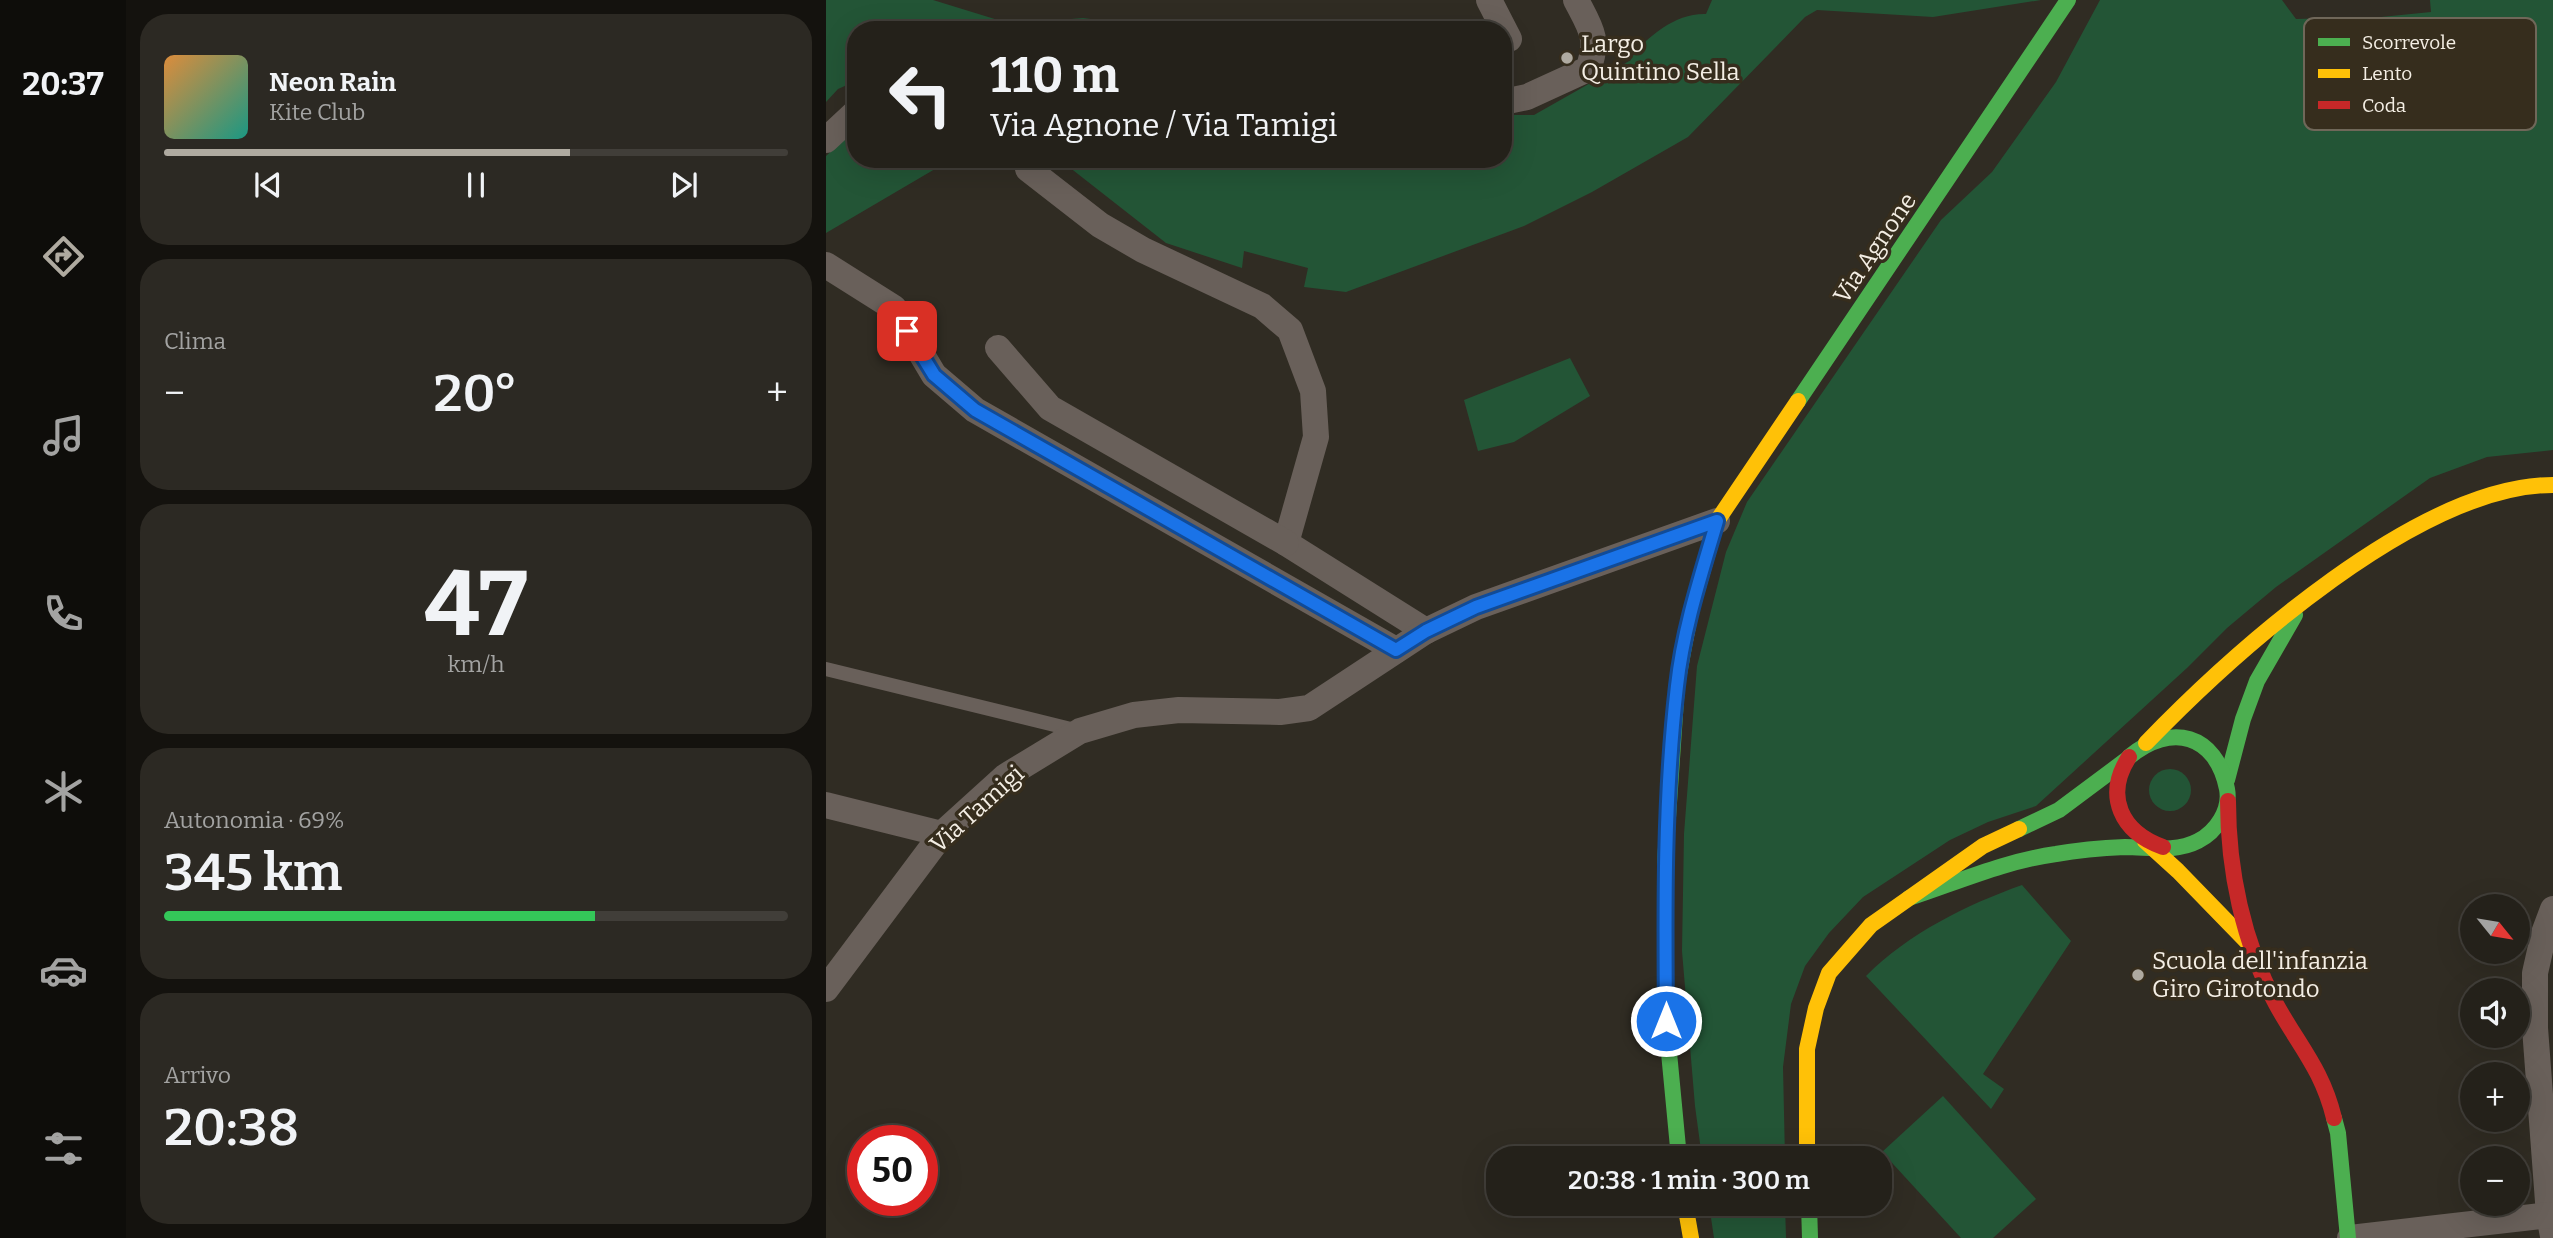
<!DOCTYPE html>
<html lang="it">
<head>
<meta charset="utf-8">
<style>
  body { margin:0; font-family:Bitter,serif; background:#2c2923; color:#f1f3f6; height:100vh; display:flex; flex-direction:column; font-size:26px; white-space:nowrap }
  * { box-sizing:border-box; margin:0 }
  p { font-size:23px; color:#a3a3a2 }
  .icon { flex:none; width:38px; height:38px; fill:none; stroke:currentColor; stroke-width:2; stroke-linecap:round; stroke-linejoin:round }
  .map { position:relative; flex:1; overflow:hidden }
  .drawer { display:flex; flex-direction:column; gap:14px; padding:14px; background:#14120e; width:700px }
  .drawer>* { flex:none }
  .banner { position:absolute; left:21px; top:21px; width:665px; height:147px; border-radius:28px; box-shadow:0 7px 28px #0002,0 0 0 2px #413e39; background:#24211a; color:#f1f3f6; overflow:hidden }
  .needle { width:46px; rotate:120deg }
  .fabs { position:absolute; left:1634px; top:894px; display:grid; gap:14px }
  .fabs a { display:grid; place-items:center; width:70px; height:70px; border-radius:50%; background:#24211a; box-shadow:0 7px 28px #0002,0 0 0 2px #413e39; font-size:35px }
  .speed { position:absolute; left:21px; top:1125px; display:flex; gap:14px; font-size:35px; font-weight:700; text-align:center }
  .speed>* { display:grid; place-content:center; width:91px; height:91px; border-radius:50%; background:#24211a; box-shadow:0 7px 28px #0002,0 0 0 2px #413e39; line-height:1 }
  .speed .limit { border:10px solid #d22; background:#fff; color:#111 }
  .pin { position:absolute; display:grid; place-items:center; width:60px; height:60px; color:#fff; margin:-30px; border-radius:14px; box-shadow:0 4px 10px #0006 }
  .me { position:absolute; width:77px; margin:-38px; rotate:0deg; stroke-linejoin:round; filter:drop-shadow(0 0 5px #0008) }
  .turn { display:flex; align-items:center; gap:24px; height:147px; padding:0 28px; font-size:32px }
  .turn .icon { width:91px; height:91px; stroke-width:2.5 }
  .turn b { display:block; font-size:49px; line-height:60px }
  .big { font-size:52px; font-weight:600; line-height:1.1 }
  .drawer .card { flex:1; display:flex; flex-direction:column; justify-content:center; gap:10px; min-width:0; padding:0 24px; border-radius:28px; background:#2c2923 }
  .drawer .dial { align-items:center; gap:0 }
  .dial b { font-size:91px; line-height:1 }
  .song { display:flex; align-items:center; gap:21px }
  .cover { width:84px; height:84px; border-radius:10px; background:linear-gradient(135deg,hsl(30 70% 55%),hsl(170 70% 35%)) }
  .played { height:7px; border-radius:4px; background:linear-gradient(90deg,#afaaa0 65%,#413e39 65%) }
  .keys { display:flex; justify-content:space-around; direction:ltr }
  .heat { display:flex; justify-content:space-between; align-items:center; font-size:38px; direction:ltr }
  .charge { height:10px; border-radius:5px; background:linear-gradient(90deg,#34c759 69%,#413e39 0) }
  .trip { position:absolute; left:660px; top:1146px; width:406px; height:70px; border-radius:28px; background:#24211a; box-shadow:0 7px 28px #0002,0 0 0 2px #413e39; font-weight:600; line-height:70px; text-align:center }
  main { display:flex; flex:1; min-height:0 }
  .tab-bar { display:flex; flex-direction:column; width:126px; justify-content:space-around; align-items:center; background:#0e0d0a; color:#a3a3a2 }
  .tab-bar .icon { width:49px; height:49px }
  .tab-bar .active { color:#afaaa0 }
  .tab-bar b { font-size:32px; color:#f1f3f6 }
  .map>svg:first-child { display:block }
  .green { fill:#235536 }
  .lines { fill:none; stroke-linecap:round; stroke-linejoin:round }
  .lane { stroke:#69605a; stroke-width:14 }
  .street { stroke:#69605a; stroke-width:26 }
  .fast { stroke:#4caf50; stroke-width:16 }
  .slow { stroke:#ffc107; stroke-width:16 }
  .jam { stroke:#c62828; stroke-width:16 }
  .route-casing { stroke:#114b97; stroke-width:18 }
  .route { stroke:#1a73e8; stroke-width:12 }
  .poi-dot { fill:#afaaa0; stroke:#362d1d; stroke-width:2.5 }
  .labels { text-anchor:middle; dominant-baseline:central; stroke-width:7; stroke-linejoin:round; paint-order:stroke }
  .poi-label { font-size:24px; fill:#f4eee4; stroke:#362d1d; text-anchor:start }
  .street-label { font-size:24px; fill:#f4eee4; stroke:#362d1d }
  .key { fill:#362d1d; stroke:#6f6759; stroke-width:2 }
  .key-label { font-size:19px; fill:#f4eee4 }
</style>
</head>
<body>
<main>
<nav class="tab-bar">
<b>20:37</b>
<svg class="icon active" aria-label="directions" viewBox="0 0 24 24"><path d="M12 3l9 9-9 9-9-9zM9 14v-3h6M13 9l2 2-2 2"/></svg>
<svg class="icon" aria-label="music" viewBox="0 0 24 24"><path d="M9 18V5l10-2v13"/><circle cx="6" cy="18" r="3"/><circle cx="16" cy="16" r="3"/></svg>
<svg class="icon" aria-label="phone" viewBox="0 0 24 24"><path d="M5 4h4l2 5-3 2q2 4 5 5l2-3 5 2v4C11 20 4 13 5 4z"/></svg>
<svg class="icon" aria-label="climate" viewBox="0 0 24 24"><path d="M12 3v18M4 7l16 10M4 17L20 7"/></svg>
<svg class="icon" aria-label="car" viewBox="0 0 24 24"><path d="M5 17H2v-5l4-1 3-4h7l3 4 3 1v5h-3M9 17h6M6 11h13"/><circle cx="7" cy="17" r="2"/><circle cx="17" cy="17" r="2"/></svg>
<svg class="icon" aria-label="filters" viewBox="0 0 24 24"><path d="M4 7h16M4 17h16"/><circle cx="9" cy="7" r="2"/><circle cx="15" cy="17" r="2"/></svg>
</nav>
<section class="drawer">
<div class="card">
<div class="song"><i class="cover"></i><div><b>Neon Rain</b><p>Kite Club</p></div></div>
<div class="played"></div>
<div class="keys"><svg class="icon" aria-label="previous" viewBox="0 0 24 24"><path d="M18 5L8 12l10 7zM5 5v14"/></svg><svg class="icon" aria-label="pause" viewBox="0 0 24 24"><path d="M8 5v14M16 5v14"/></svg><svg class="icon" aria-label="next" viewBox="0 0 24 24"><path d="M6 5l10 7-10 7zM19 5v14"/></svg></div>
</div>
<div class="card"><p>Clima</p>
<div class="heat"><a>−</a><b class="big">20°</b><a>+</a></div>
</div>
<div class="card dial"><b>47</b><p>km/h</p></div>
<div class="card"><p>Autonomia · 69%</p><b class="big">345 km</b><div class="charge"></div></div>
<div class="card"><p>Arrivo</p><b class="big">20:38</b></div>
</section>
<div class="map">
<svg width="1727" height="1238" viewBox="0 0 1727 1238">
  <rect width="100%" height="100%" fill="#302c23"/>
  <g class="green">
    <polygon points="0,0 107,0 185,24 257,18 351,30 30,30 30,81 12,89 0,102"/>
    <path d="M886 0H1215L1107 17 991 10 979 17 862 137 766 192 698 226 520 292 478 287 482 268 418 251 416 268 340 243 243 167 217 159H677V115H708L805 60 803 57C824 36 849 13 880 14Z"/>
    <polygon points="1274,0 1456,0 1470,19 1555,17 1605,12 1604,0 1727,0 1727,450 1661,457 1604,478 1450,587 1401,628 1361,668 1210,806 1162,822 1124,840 1037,897 1003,933 979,966 965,1004 957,1067 959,1158 876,1158 869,1106 856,951 858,834 871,666 900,552 921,502 1115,220 1166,172 1230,82"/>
    <polygon points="30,129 30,159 126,159 0,233 0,156"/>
    <polygon points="744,358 764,396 688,442 652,451 638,400"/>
    <circle cx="1344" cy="790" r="21"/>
    <path d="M1196 885 1245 941 1157 1074 1178 1089 1165 1109 1040 976C1083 933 1140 905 1196 885Z"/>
    <polygon points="1117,1096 1210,1199 1167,1238 1135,1238 1056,1152"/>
    <polygon points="883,1204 959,1204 960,1238 888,1238"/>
  </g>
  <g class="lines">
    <polyline class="lane" points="0,669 253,731"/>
    <g class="street">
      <polyline points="663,0 683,39"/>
      <path d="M677 102 701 97 762 69C774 39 764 27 750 0"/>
      <polyline points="0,140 30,112"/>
      <polyline points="202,169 274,225 317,250 436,306 464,330 487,391 490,437 460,543 600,631"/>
      <polyline points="0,265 68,308 108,375 149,410 570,650"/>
      <polyline points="172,348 224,408 460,543"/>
      <polyline points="0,805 116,834"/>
      <polyline points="1727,909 1718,933 1709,973 1709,1028 1723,1215 1727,1236"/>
      <polyline points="0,989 116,834 180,776 254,731 308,715 353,710 454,712 483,708 600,631 650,607 891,521"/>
      <polyline points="1524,1238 1723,1215"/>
    </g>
    <g class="fast">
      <polyline points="972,401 1242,0"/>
      <polyline points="1401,780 1417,719 1431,681 1469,615"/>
      <polyline points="1193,829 1233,810 1300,760"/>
      <path d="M1083 898C1132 882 1179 861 1230 854 1253 850 1276 848 1299 847 1323 847 1349 853 1372 841 1390 832 1405 810 1401 789 1390 734 1345 722 1303 757"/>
      <polyline points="1508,1118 1512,1133 1522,1238"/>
      <polyline points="853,1158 840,1021 839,862 851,685 859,641"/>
      <polyline points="983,1204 984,1238"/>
    </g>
    <g class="slow">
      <polyline points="859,641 865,611 891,521 972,401"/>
      <path d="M1320 743C1409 651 1593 485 1727 485"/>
      <polyline points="1319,841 1352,871 1422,943"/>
      <polyline points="981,1158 981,1049 990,1008 1003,973 1045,925 1157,846 1193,829"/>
      <polyline points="859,1204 865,1238"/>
    </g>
    <g class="jam">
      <path d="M1303 757C1278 796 1295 832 1337 847"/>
      <path d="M1402 801C1402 870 1417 942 1450 1004 1473 1046 1496 1069 1508 1118"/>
    </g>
  </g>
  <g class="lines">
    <defs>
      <path id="route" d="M81 331 108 375 149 410 570 650 600 631 650 607 891 521C875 575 857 630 851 686 838 797 839 909 840 1021"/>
    </defs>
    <use href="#route" class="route-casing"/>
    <use href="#route" class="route"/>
  </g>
  <g class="poi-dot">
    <circle cx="741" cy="58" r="7"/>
    <circle cx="1312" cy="975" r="7"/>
  </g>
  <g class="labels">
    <g class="poi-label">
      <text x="755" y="44">Largo<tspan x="755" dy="28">Quintino Sella</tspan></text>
      <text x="1326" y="961">Scuola dell'infanzia<tspan x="1326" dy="28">Giro Girotondo</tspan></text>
    </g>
    <g class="street-label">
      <text transform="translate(1049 248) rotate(-56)">Via Agnone</text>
      <text transform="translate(151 809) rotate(-42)">Via Tamigi</text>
    </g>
  </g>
  <rect x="1478" y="18" width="232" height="112" rx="10" class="key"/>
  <rect x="1492" y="38" width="32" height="8" fill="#4caf50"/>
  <rect x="1492" y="69" width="32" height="9" fill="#ffc107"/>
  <rect x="1492" y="101" width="32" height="8" fill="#c62828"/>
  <g class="key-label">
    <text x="1536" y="49">Scorrevole</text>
    <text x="1536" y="80">Lento</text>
    <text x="1536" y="112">Coda</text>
  </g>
</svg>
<div class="fabs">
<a><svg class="needle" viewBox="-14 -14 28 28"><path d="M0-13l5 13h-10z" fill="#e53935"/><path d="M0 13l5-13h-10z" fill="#a3a3a2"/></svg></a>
<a><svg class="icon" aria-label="sound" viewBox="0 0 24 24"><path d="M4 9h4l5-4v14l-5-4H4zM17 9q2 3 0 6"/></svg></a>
<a>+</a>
<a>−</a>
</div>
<div class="speed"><div class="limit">50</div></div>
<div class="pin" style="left:81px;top:331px;background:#d93025"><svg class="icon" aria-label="arrive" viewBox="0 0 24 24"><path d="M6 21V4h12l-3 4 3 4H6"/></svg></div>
<svg class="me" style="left:840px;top:1021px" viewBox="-20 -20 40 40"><circle r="17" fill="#1a73e8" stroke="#fff" stroke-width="3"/><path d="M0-11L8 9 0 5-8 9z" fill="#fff"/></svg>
<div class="trip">20:38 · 1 min · 300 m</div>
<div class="banner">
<div class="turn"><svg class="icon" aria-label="left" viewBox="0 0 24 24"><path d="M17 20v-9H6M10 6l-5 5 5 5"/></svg><div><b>110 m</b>Via Agnone / Via Tamigi</div></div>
</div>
</div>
</main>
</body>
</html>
